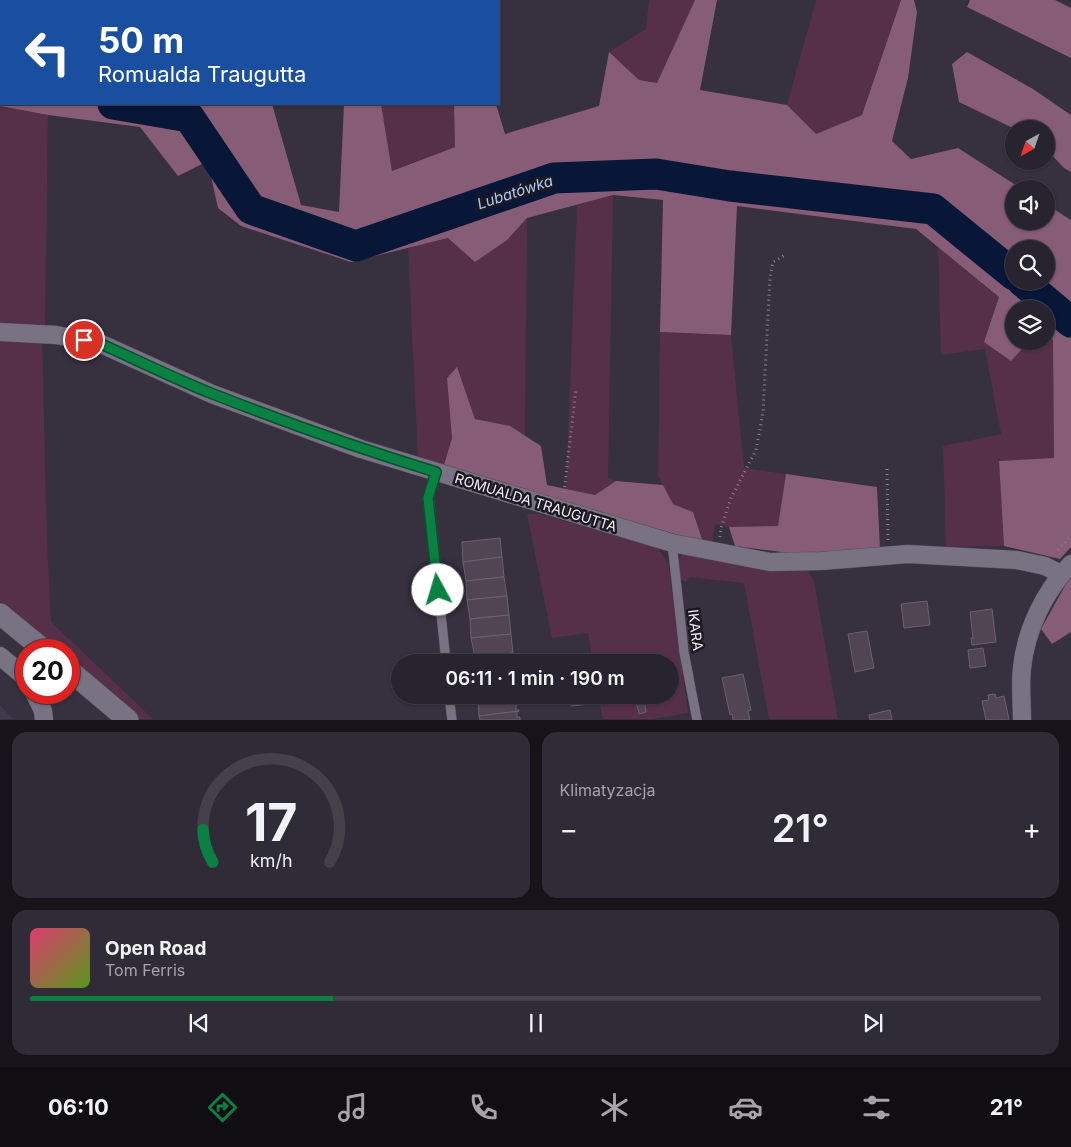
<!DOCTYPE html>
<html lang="pl">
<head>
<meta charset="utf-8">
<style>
  body { margin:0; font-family:Inter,sans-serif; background:#302c37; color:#f1f3f6; height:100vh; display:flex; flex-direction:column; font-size:19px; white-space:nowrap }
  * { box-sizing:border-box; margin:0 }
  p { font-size:16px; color:#a5a4aa }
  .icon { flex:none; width:28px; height:28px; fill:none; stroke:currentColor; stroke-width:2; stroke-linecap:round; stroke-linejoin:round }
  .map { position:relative; height:720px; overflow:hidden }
  .side { display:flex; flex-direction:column; gap:12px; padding:12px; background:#16141a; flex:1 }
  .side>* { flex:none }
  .top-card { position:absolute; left:0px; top:0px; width:500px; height:105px; box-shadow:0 1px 4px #0004,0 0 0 1px #44414b; background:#1a4fa0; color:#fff; overflow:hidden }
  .needle { width:32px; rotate:220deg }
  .tools { position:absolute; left:1005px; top:120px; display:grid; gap:10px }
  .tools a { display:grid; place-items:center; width:50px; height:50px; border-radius:50%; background:#28242f; box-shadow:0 1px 4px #0004,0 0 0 1px #44414b; font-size:25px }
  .speed { position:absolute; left:15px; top:639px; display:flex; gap:10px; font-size:25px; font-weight:700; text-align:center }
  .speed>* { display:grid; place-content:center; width:65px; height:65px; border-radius:50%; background:#28242f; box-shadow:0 1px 4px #0004,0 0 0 1px #44414b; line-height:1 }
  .speed .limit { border:8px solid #d22; background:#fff; color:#111 }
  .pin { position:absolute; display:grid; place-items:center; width:42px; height:42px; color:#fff; margin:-21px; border:2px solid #fff; border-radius:50%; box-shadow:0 1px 5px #0007 }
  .me { position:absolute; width:55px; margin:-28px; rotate:354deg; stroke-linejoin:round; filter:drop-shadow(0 0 4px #0008) }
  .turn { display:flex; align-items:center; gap:18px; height:105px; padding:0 15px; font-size:22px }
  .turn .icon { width:65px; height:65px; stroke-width:2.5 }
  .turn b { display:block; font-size:35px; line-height:42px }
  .big { font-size:38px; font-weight:600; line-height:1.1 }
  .side .tile { flex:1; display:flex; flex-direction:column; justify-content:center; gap:8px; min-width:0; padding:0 18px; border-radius:15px; background:#302c37 }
  .side .dial { align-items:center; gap:0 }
  .dial svg { height:130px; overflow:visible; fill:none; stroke:#44414b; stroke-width:7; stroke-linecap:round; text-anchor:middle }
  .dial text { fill:#f1f3f6; stroke:none }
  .song { display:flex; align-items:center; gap:15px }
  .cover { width:60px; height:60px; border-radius:8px; background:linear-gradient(135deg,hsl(340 70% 55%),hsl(90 70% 35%)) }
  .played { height:5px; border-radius:2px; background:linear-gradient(90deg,#0b8043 30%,#44414b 30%) }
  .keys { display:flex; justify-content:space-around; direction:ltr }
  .heat { display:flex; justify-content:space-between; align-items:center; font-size:28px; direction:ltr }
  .side .tiles { flex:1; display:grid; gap:12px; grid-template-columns:1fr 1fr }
  .tile:last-child { grid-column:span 2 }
  .trip { position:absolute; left:391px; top:654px; width:288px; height:50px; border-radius:25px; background:#28242f; box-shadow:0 1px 4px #0004,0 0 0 1px #44414b; font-weight:600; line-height:50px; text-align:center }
  .menu { display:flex; height:80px; justify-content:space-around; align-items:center; background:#100e13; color:#a5a4aa }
  .menu .icon { width:35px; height:35px }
  .menu .on { color:#0b8043 }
  .menu b { font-size:22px; color:#f1f3f6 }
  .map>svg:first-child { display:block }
  .built { fill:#41394d }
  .green { fill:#563048 }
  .forest { fill:#875c76; fill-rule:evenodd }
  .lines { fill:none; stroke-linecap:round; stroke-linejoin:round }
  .river { stroke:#081738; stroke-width:31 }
  .building { fill:#514553; stroke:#6c606e }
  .service-casing { stroke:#55505d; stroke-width:10 }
  .minor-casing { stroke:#55505d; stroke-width:19 }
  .tertiary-casing { stroke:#55505d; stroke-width:22 }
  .path { stroke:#898491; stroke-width:3; stroke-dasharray:1 4; stroke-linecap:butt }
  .service { stroke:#797283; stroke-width:9 }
  .minor { stroke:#797283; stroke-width:18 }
  .tertiary { stroke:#797283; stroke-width:21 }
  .route-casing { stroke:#07532c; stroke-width:12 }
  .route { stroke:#0b8043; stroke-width:9 }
  .labels { text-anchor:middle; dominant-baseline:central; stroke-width:5; stroke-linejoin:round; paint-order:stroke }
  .street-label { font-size:14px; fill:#f2eef8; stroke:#1c1a21 }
  .water-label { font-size:15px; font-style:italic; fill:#aec9fc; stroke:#1c1a21 }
</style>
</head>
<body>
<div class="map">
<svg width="1071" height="720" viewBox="0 0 1071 720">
  <rect width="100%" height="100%" fill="#36303f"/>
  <polygon class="built" points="0,705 9,715 12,719 0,719"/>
  <g class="green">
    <polygon points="649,0 695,0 657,83 639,80 609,52 646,29"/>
    <polygon points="816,0 901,0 862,115 816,134 787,105"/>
    <polygon points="381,104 454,104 455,147 391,171"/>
    <polygon points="0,106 48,115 45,325 0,324"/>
    <polygon points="613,195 608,479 616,481 595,495 566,489 577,205"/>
    <polygon points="527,218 525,436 510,426 475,419 457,368 447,378 452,438 443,468 418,459 408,248 448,238 507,240"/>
    <polygon points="938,247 999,297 984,342 1011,360 1029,341 1046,341 1046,322 1048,320 1053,342 1054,459 999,461 1004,546 946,547 943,446 1001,434 985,349 941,355"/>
    <polygon points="660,332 731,335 744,468 786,474 778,526 729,527 715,524 712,543 703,542 693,512 673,504 658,476"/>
    <polygon points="0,339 42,339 47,543 51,622 153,719 138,719 99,681 69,656 69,650 61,650 0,601"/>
    <polygon points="527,514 539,514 606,533 639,540 657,547 668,563 688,713 652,719 603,719 598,695 670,695 670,662 593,662 588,633 552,638"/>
    <polygon points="683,554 806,568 814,581 838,719 769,719 744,583 690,577 686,582 679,579 677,561"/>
  </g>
  <g class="forest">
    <path d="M0 0 103 1H1V104H272L301 205 339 212 344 104H381L392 171 455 147 454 104H496L505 134 599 106 609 52 639 80 657 83 695 0H717L700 90 787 105 816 134 862 115 901 0H914L917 12 908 78 892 141 911 159 958 148 1022 189H1014V221H1046V204L1071 220V547L1060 559 1004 546 999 461 1054 458 1053 342 1049 320 1046 322V309H1014V341H1029L1011 361 984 342 999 297 916 229 737 206 731 335 660 332 663 200 613 195 527 218 507 240 475 262 448 238 351 262 241 226 218 208 210 172 202 164 178 176 140 127 48 115 0 106ZM1014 249H1046V281H1014Z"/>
    <polygon points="970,0 1055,0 1071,8 1071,58 967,7"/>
    <polygon points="967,52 1033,89 1071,115 1071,172 1064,168 1046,149 1046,129 1015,129 959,102 952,64"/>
    <polygon points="457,367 475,419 510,426 541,446 547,485 595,495 616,481 663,485 673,504 693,512 703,542 443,468 452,438 447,378"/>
    <polygon points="786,474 877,487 880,549 821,557 735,546 729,527 778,526"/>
    <polygon points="1071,578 1071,632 1052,644 1041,629 1067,582"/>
  </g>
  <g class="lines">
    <g class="river">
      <polyline points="0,84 1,85"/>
      <polyline points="113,104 189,117 251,209 356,246 554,178 656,174 730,186 933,209 1014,275"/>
      <polyline points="1022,281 1071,322"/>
    </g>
  </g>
  <g class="building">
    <polygon points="500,538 502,557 463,562 462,542"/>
    <polygon points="502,557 504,577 466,581 463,562"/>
    <polygon points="504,577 507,596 467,600 466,581"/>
    <polygon points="507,596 509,615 470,619 467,600"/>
    <polygon points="927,601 930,625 904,628 901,604"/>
    <polygon points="992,609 996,642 972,645 971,638 973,638 970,612"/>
    <polygon points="509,615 511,634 471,638 470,619"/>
    <polygon points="867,631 874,668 855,672 848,634"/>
    <polygon points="511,634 513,653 475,657 471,638"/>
    <polygon points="983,648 986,666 970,668 968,650"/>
    <polygon points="513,653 514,662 475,662 475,657"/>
    <polygon points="743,674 751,710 748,711 750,720 733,720 732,714 730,715 722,678"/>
    <polygon points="995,694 996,698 1004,696 1009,720 986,720 982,701 989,700 988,695"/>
    <polygon points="489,695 517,695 518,705 516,705 516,710 519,710 519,711 479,716 478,696"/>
    <polygon points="569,695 589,695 591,704 571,706"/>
    <polygon points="644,698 646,712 639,714 636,700"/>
    <polygon points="890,710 892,720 870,720 869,715"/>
    <polygon points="519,711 517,712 517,717 520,717 520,720 480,720 479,716"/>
  </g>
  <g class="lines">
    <defs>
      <g id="service">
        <polyline points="436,472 429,498 446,662"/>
        <polyline points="672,543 684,652 697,720"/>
        <polyline points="449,695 452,720"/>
      </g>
      <g id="minor">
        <polyline points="0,332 56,335 99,343 212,394 361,449 672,543 770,562 821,561 908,554 1017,560 1045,566 1061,574"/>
        <polyline points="0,656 26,678"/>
        <polyline points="34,692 43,711 44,720"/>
        <path d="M1022 720C1022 703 1020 685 1022 668 1026 630 1044 592 1071 564"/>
      </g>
      <g id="tertiary">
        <polyline points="0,614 44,650"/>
        <polyline points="69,670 128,720"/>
      </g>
    </defs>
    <use href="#service" class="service-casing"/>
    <use href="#minor" class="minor-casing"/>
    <use href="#tertiary" class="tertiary-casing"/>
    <g class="path">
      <polyline points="887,469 888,540"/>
      <polyline points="564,492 576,390"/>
      <polyline points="720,537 721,528 731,498 756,450 763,413 770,277 773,262 785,255"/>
      <polyline points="1058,550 1071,536"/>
    </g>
    <use href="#service" class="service"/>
    <use href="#minor" class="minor"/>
    <use href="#tertiary" class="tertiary"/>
  </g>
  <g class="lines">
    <defs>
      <path id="route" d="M84 340 99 343C137 360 175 379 213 394 287 423 360 449 436 472L428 498 438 590"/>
    </defs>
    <use href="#route" class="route-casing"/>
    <use href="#route" class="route"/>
  </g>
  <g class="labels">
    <g class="street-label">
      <text transform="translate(536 502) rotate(17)">ROMUALDA TRAUGUTTA</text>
      <text transform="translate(696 630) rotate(83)">IKARA</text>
    </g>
    <g class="water-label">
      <text transform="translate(515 192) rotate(-18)">Lubatówka</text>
    </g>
  </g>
</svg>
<div class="tools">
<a><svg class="needle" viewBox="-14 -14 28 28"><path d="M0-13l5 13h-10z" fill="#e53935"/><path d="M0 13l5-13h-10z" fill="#a5a4aa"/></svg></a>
<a><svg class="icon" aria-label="sound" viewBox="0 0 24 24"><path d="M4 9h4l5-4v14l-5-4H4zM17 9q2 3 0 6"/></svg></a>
<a><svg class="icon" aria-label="search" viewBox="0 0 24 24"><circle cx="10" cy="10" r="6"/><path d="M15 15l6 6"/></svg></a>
<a><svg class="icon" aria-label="layers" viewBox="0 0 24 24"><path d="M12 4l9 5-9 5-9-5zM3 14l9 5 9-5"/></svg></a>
</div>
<div class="speed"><div class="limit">20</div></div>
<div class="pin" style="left:84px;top:340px;background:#d93025"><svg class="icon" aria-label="arrive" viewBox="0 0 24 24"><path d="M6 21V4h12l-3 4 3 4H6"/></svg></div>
<svg class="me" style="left:438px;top:590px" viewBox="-20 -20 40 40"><circle r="19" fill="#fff"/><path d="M0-13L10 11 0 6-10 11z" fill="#0b8043"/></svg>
<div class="trip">06:11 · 1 min · 190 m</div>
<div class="top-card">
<div class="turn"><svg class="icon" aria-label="left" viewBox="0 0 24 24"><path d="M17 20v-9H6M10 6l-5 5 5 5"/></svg><div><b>50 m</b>Romualda Traugutta</div></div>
</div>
</div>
<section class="side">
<div class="tiles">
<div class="tile dial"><svg viewBox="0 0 100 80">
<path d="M14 69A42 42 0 1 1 86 69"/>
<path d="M14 69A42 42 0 0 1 8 49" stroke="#0b8043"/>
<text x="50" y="56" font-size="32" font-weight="700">17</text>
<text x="50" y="72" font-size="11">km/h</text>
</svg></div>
<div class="tile"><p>Klimatyzacja</p>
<div class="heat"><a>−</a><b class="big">21°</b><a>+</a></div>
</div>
<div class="tile">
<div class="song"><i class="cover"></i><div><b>Open Road</b><p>Tom Ferris</p></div></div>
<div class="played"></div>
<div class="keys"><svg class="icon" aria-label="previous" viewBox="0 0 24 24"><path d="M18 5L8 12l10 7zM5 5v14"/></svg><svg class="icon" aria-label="pause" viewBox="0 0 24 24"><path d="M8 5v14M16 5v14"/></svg><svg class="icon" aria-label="next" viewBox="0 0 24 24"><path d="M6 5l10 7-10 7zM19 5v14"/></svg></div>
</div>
</div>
</section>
<nav class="menu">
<b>06:10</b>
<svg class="icon on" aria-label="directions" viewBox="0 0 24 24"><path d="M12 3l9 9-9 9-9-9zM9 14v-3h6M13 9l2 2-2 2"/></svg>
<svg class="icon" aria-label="music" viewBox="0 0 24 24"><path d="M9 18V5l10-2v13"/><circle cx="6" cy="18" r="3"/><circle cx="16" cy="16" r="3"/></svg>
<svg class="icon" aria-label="phone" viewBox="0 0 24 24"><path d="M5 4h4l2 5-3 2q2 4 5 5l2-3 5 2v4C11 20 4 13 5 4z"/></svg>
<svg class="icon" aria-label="climate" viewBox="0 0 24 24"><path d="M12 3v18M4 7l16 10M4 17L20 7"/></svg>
<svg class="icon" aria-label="car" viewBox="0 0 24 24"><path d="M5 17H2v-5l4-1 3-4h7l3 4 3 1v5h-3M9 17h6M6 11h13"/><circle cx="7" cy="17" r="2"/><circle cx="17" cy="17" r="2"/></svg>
<svg class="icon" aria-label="filters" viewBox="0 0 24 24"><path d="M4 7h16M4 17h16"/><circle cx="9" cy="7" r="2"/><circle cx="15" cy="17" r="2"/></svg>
<b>21°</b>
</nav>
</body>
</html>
